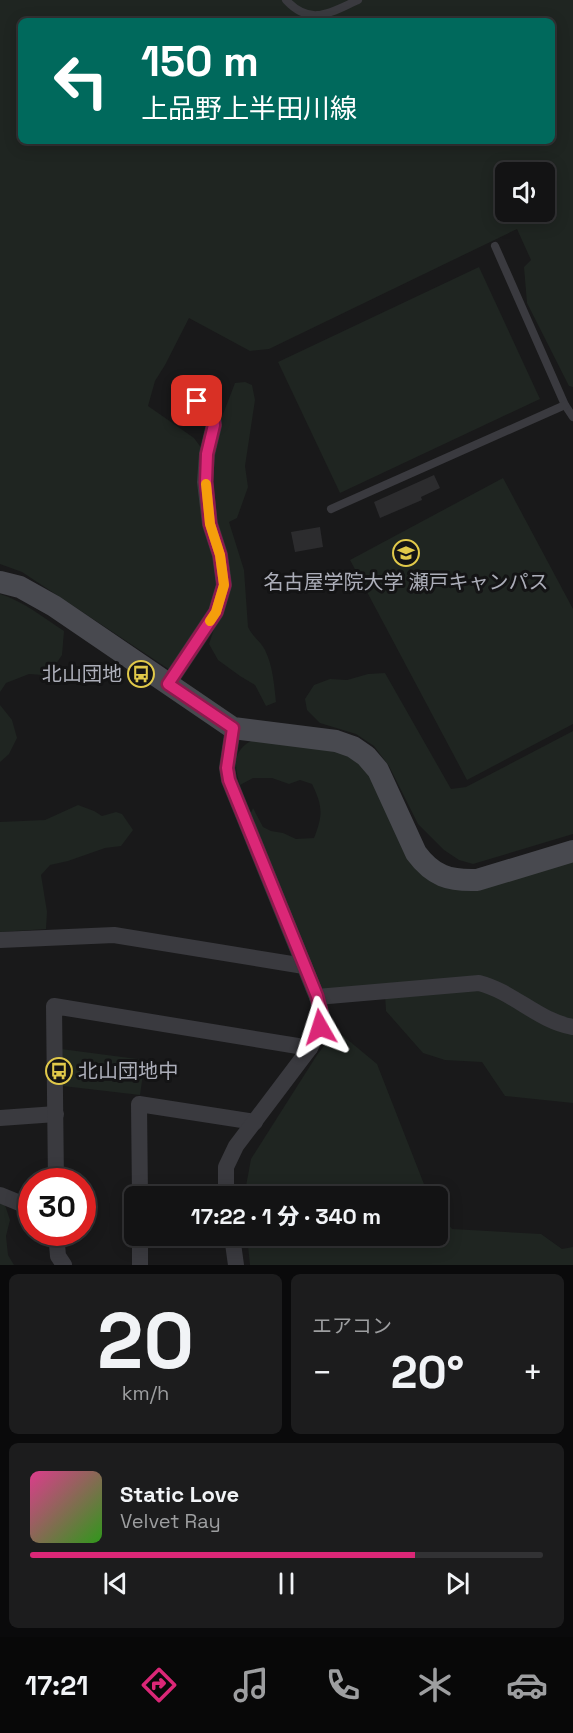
<!DOCTYPE html>
<html lang="ja">
<head>
<meta charset="utf-8">
<style>
  body { margin:0; font-family:"Space Grotesk","Noto Sans JP",sans-serif; background:#1c1c1d; color:#f1f3f6; height:100vh; display:flex; flex-direction:column; font-size:22px; white-space:nowrap }
  * { box-sizing:border-box; margin:0 }
  p { font-size:20px; color:#9d9ea0 }
  .icon { flex:none; width:33px; height:33px; fill:none; stroke:currentColor; stroke-width:2; stroke-linecap:round; stroke-linejoin:round }
  .map { position:relative; height:1265px; overflow:hidden }
  .sheet { display:flex; flex-direction:column; gap:9px; padding:9px; background:#0a0a0b; flex:1 }
  .sheet>* { flex:none }
  .hud { position:absolute; left:18px; top:18px; width:537px; height:126px; border-radius:9px; box-shadow:0 3px 15px #0003,0 0 0 2px #323234; background:#00695c; color:#fff; overflow:hidden }
  .controls { position:absolute; left:495px; top:162px; display:grid; gap:12px }
  .controls a { display:grid; place-items:center; width:60px; height:60px; border-radius:9px; background:#131314; box-shadow:0 3px 15px #0003,0 0 0 2px #323234; font-size:30px }
  .speed { position:absolute; left:18px; top:1168px; display:flex; gap:12px; font-size:30px; font-weight:700; text-align:center }
  .speed>* { display:grid; place-content:center; width:78px; height:78px; border-radius:50%; background:#131314; box-shadow:0 3px 15px #0003,0 0 0 2px #323234; line-height:1 }
  .speed .limit { border:9px solid #d22; background:#fff; color:#111 }
  .pin { position:absolute; display:grid; place-items:center; width:51px; height:51px; color:#fff; margin:-26px; border-radius:12px; box-shadow:0 3px 9px #0006 }
  .me { position:absolute; width:66px; margin:-33px; rotate:354deg; stroke-linejoin:round; filter:drop-shadow(0 0 4px #0008) }
  .turn { display:flex; align-items:center; gap:21px; height:126px; padding:0 24px; font-size:27px }
  .turn .icon { width:78px; height:78px; stroke-width:2.5 }
  .turn b { display:block; font-size:42px; line-height:51px }
  .big { font-size:45px; font-weight:800; line-height:1.1 }
  .sheet .tile { flex:1; display:flex; flex-direction:column; justify-content:center; gap:9px; min-width:0; padding:0 21px; border-radius:9px; background:#1c1c1d }
  .sheet .dial { align-items:center; gap:0 }
  .dial b { font-size:78px; line-height:1 }
  .song { display:flex; align-items:center; gap:18px }
  .cover { width:72px; height:72px; border-radius:9px; background:linear-gradient(135deg,hsl(330 70% 55%),hsl(110 70% 35%)) }
  .played { height:6px; border-radius:3px; background:linear-gradient(90deg,#db2777 75%,#323234 75%) }
  .keys { display:flex; justify-content:space-around; direction:ltr }
  .heat { display:flex; justify-content:space-between; align-items:center; font-size:33px; direction:ltr }
  .sheet .tiles { flex:1; display:grid; gap:9px; grid-template-columns:1fr 1fr }
  .tile:last-child { grid-column:span 2 }
  .trip { position:absolute; left:124px; top:1186px; width:324px; height:60px; border-radius:9px; background:#131314; box-shadow:0 3px 15px #0003,0 0 0 2px #323234; font-weight:800; line-height:60px; text-align:center }
  .tab-bar { display:flex; height:96px; justify-content:space-around; align-items:center; background:#080808; color:#9d9ea0 }
  .tab-bar .icon { width:42px; height:42px }
  .tab-bar .current { color:#db2777 }
  .tab-bar b { font-size:27px; color:#f1f3f6 }
  .map>svg:first-child { display:block }
  .green { fill:#1f2521; fill-rule:evenodd }
  .building { fill:#2c2c2e }
  .lines { fill:none; stroke-linecap:round; stroke-linejoin:round }
  .lane { stroke:#3a3a3f; stroke-width:8 }
  .street { stroke:#3a3a3f; stroke-width:16 }
  .secondary { stroke:#48494f; stroke-width:22 }
  .route-casing { stroke:#8e194d; stroke-width:15 }
  .route { stroke:#db2777; stroke-width:10 }
  .slow { stroke:#f59e0b; stroke-width:10 }
  .labels { text-anchor:middle; dominant-baseline:central; stroke-width:6; stroke-linejoin:round; paint-order:stroke }
  .poi-label { font-size:20px; fill:#acaeb9; stroke:#141415 }
</style>
</head>
<body>
<div class="map">
<svg width="573" height="1265" viewBox="0 0 573 1265">
  <rect width="100%" height="100%" fill="#19191a"/>
  <g class="green">
    <path d="M0 0H573V387L569 386 527 303 524 267 531 260 517 229 269 349 250 351 189 318 165 365 155 381 148 406 194 438 202 449 218 580 212 607 170 670 22 572 0 564ZM21 21H552V141H21ZM506 172H544V212H506Z"/>
    <polygon points="479,267 540,399 340,493 278,362"/>
    <path d="M245 382 252 385 255 400 245 466 248 487 237 518 229 522 244 570 248 627C252 636 261 642 265 650 273 666 274 685 276 702L266 706 255 685 240 676 218 660 209 644 216 623 225 604 210 483 220 422 235 383Z"/>
    <polygon points="503,478 573,609 573,724 467,780 350,560"/>
    <path d="M0 594C23 601 44 618 64 631L62 655 53 668 43 675 29 674 6 683 0 692Z"/>
    <polygon points="385,673 451,789 466,787 573,731 573,834 473,864 459,860 444,850 418,824 389,766 374,746 356,734 320,723 307,710 305,699 314,685 330,679 347,680 368,674"/>
    <polygon points="0,705 12,720 17,738 9,754 0,762"/>
    <path d="M258 738 345 753 367 770 423 876 573 860V1023L498 984 320 990 250 815 253 808 263 827 271 831 283 833 296 839 314 838C323 815 323 807 312 784L300 780 289 784 272 778H253L240 785C233 763 233 747 258 738Z"/>
    <polygon points="78,805 94,811 102,816 116,812 122,814 133,830 121,846 105,848 68,861 50,865 41,875 47,912 46,929 0,932 0,822 45,820"/>
    <polygon points="477,986 573,1031 573,1103 505,1096 482,1062 445,1060 423,1053 386,1011 385,994"/>
    <polygon points="336,1030 377,1064 429,1197 244,1197 251,1159 317,1055"/>
    <polygon points="61,1049 145,1060 140,1095 63,1086"/>
    <polygon points="0,1202 5,1205 10,1220 6,1236 8,1255 14,1265 0,1265"/>
    <polygon points="438,1211 452,1229 541,1234 562,1249 573,1247 573,1265 250,1265 247,1236 438,1236"/>
  </g>
  <g class="building">
    <polygon points="434,475 440,488 421,497 422,500 380,518 374,502"/>
    <polygon points="320,527 323,547 295,552 291,532"/>
  </g>
  <g class="lines">
    <g class="lane">
      <path d="M286 0C311 27 331 12 358 0"/>
      <polyline points="495,246 565,405 573,417"/>
      <polyline points="331,509 565,405"/>
    </g>
    <g class="street">
      <polyline points="168,684 216,612 224,585 220,555 210,524 205,482 207,454 214,425 213,417 211,410 197,401"/>
      <polyline points="0,940 114,935 304,966"/>
      <path d="M317 997 479 983C514 992 538 1021 573 1027"/>
      <polyline points="0,1118 56,1114"/>
      <polyline points="56,1182 54,1006 310,1048"/>
      <polyline points="0,1195 32,1208"/>
      <polyline points="140,1197 139,1104 255,1122"/>
      <polyline points="226,1197 226,1167 236,1146 310,1048 320,1027 321,1012 317,997 229,780 227,768 233,728"/>
      <polyline points="56,1233 58,1256 64,1265"/>
      <polyline points="140,1236 140,1265"/>
      <polyline points="232,1236 236,1265"/>
    </g>
    <path class="secondary" d="M0 582 20 587 54 606 233 728 336 741 353 747 366 756 378 770 416 853C433 876 449 881 477 880L573 851"/>
  </g>
  <g class="lines">
    <defs>
      <polyline id="route" points="197,401 211,410 213,417 214,425 207,454 206,482 210,524 220,555 224,585 216,612 168,684 233,728 227,768 229,780 317,996 321,1012 320,1027"/>
    </defs>
    <use href="#route" class="route-casing"/>
    <use href="#route" class="route"/>
    <polyline class="slow" points="206,484 210,524 220,555 224,585 216,612 210,621"/>
  </g>
  <defs>
    <symbol id="university-ring" viewBox="-11 -11 22 22"><circle r="9.5" fill="#141415" stroke="#e1c94a" stroke-width="1.5"/><path d="M0-5L7-2L0 1L-7-2ZM-4 1L0 2.5L4 1V4Q0 6-4 4Z" fill="#e1c94a"/></symbol>
    <symbol id="bus-ring" viewBox="-11 -11 22 22"><circle r="9.5" fill="#141415" stroke="#e1c94a" stroke-width="1.5"/><path d="M-5-6H5V4H4V6H2V4H-2V6H-4V4H-5ZM-3.5-4V0h7V-4ZM-3.5 1.2v1.5H-2V1.2ZM2 1.2v1.5H3.5V1.2Z" fill="#e1c94a"/></symbol>
  </defs>
  <g fill-rule="evenodd">
    <use href="#university-ring" x="391" y="538" width="30" height="30"/>
    <use href="#bus-ring" x="126" y="659" width="30" height="30"/>
    <use href="#bus-ring" x="44" y="1056" width="30" height="30"/>
  </g>
  <g class="labels">
    <g class="poi-label">
      <text x="406" y="582">名古屋学院大学 瀬戸キャンパス</text>
      <text x="122" y="674" text-anchor="end">北山団地</text>
      <text x="78" y="1071" text-anchor="start">北山団地中</text>
    </g>
  </g>
</svg>
<div class="controls">
<a><svg class="icon" aria-label="sound" viewBox="0 0 24 24"><path d="M4 9h4l5-4v14l-5-4H4zM17 9q2 3 0 6"/></svg></a>
</div>
<div class="speed"><div class="limit">30</div></div>
<div class="pin" style="left:197px;top:401px;background:#d93025"><svg class="icon" aria-label="arrive" viewBox="0 0 24 24"><path d="M6 21V4h12l-3 4 3 4H6"/></svg></div>
<svg class="me" style="left:320px;top:1027px" viewBox="-20 -20 40 40"><path d="M0-17L14 15 0 8-14 15z" fill="#db2777" stroke="#fff" stroke-width="4"/></svg>
<div class="trip">17:22 · 1 分 · 340 m</div>
<div class="hud">
<div class="turn"><svg class="icon" aria-label="left" viewBox="0 0 24 24"><path d="M17 20v-9H6M10 6l-5 5 5 5"/></svg><div><b>150 m</b>上品野上半田川線</div></div>
</div>
</div>
<section class="sheet">
<div class="tiles">
<div class="tile dial"><b>20</b><p>km/h</p></div>
<div class="tile"><p>エアコン</p>
<div class="heat"><a>−</a><b class="big">20°</b><a>+</a></div>
</div>
<div class="tile">
<div class="song"><i class="cover"></i><div><b>Static Love</b><p>Velvet Ray</p></div></div>
<div class="played"></div>
<div class="keys"><svg class="icon" aria-label="previous" viewBox="0 0 24 24"><path d="M18 5L8 12l10 7zM5 5v14"/></svg><svg class="icon" aria-label="pause" viewBox="0 0 24 24"><path d="M8 5v14M16 5v14"/></svg><svg class="icon" aria-label="next" viewBox="0 0 24 24"><path d="M6 5l10 7-10 7zM19 5v14"/></svg></div>
</div>
</div>
</section>
<nav class="tab-bar">
<b>17:21</b>
<svg class="icon current" aria-label="directions" viewBox="0 0 24 24"><path d="M12 3l9 9-9 9-9-9zM9 14v-3h6M13 9l2 2-2 2"/></svg>
<svg class="icon" aria-label="music" viewBox="0 0 24 24"><path d="M9 18V5l10-2v13"/><circle cx="6" cy="18" r="3"/><circle cx="16" cy="16" r="3"/></svg>
<svg class="icon" aria-label="phone" viewBox="0 0 24 24"><path d="M5 4h4l2 5-3 2q2 4 5 5l2-3 5 2v4C11 20 4 13 5 4z"/></svg>
<svg class="icon" aria-label="climate" viewBox="0 0 24 24"><path d="M12 3v18M4 7l16 10M4 17L20 7"/></svg>
<svg class="icon" aria-label="car" viewBox="0 0 24 24"><path d="M5 17H2v-5l4-1 3-4h7l3 4 3 1v5h-3M9 17h6M6 11h13"/><circle cx="7" cy="17" r="2"/><circle cx="17" cy="17" r="2"/></svg>
</nav>
</body>
</html>
